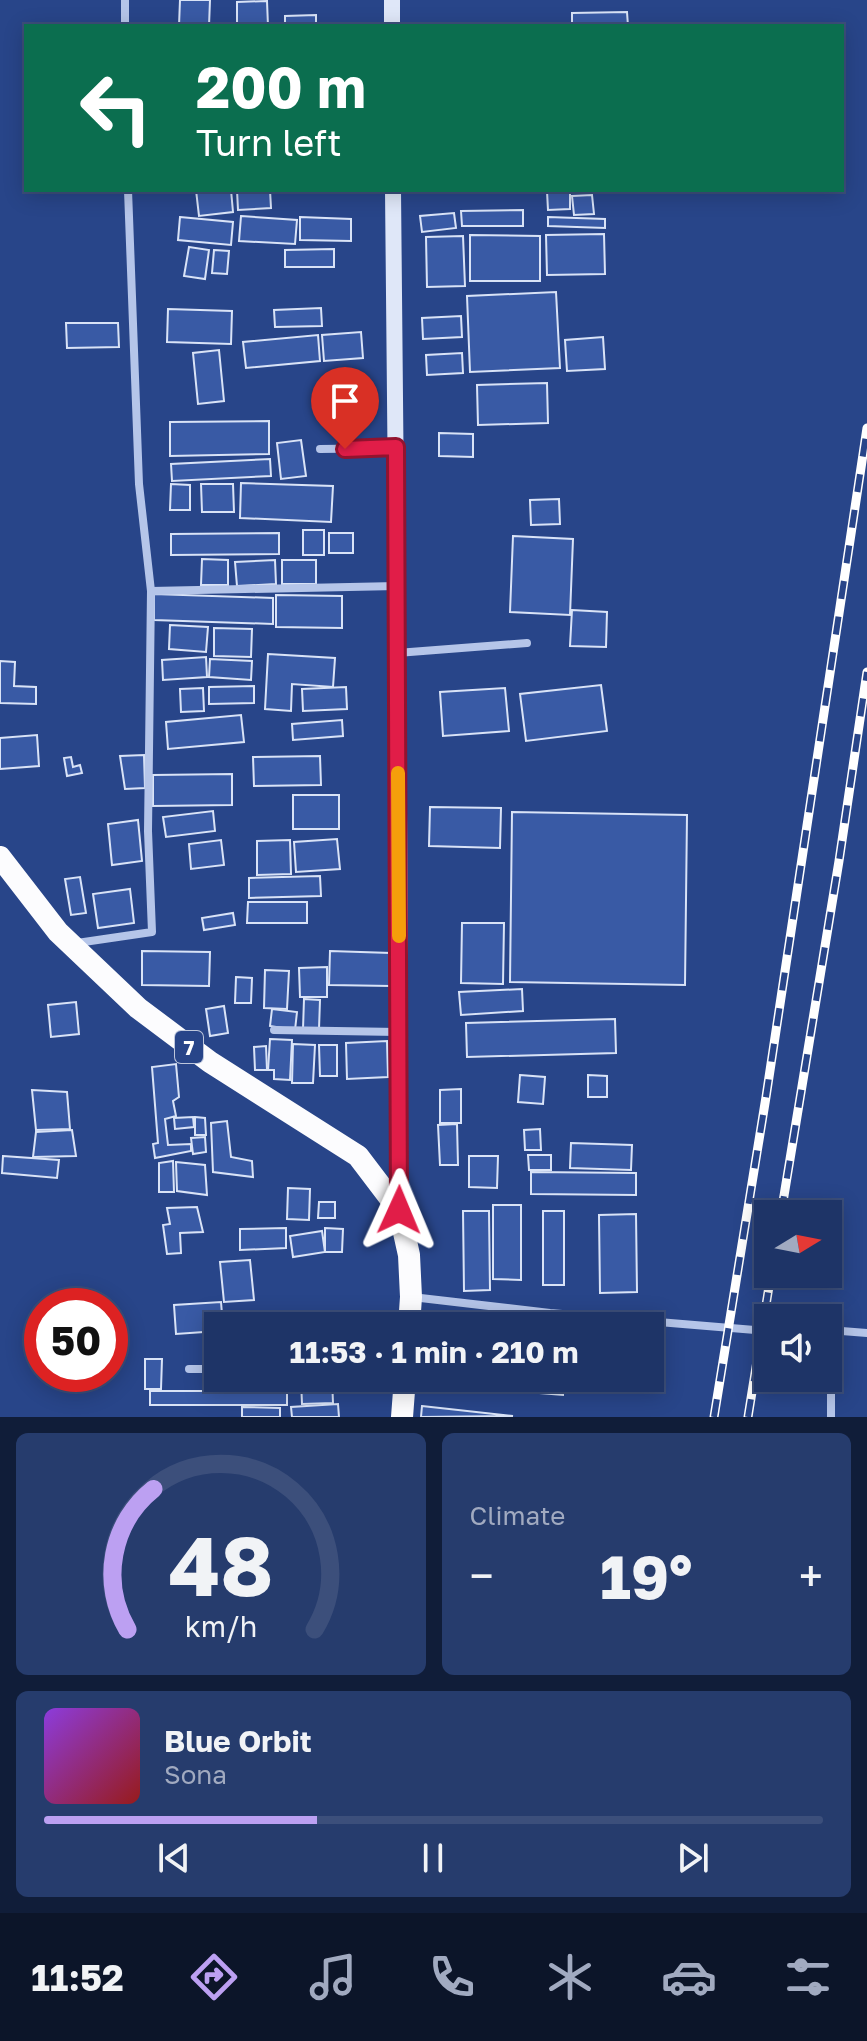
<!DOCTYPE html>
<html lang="en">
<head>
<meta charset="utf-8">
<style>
  body { margin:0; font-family:"Golos Text",sans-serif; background:#263c6d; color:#f1f3f6; height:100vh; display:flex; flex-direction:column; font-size:30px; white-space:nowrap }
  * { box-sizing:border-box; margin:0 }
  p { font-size:26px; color:#a1aac0 }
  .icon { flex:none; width:44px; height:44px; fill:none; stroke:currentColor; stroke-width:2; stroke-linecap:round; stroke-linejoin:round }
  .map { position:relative; height:1417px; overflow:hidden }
  .panel { display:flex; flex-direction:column; gap:16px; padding:16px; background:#101d39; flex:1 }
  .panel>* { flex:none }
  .hud { position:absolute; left:24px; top:24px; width:820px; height:168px; border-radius:0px; box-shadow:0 4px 20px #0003,0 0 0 2px #3c4f7b; background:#0b6e4f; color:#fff; overflow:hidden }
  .needle { width:52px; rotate:80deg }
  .fabs { position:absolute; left:754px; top:1200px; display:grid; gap:16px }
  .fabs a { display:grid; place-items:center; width:88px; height:88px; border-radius:0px; background:#1e3467; box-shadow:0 4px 20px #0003,0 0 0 2px #3c4f7b; font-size:40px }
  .speed { position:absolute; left:24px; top:1288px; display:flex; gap:16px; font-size:40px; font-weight:700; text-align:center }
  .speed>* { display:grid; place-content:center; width:104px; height:104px; border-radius:50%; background:#1e3467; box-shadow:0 4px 20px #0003,0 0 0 2px #3c4f7b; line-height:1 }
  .speed .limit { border:12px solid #d22; background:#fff; color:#111 }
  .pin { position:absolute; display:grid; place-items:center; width:68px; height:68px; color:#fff; margin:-82px -34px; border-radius:50% 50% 50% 0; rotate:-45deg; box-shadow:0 0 8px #0007 }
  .pin .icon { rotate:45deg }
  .me { position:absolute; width:88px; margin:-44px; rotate:1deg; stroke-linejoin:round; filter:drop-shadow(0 0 6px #0008) }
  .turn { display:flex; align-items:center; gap:28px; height:168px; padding:0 40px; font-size:36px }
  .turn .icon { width:104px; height:104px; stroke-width:2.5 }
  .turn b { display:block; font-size:56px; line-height:68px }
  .big { font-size:60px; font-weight:700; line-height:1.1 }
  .panel .widget { flex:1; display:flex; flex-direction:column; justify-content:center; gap:12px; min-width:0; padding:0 28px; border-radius:12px; background:#263c6d }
  .panel .dial { align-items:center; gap:0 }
  .dial svg { height:208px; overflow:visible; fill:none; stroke:#3c4f7b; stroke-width:7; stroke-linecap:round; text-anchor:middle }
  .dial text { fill:#f1f3f6; stroke:none }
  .song { display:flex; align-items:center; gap:24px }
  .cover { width:96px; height:96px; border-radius:12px; background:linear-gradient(135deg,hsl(270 70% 55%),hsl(0 70% 35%)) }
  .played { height:8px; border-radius:4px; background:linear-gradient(90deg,#bca0f2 35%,#3c4f7b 35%) }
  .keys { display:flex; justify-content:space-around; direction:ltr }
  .heat { display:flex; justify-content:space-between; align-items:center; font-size:44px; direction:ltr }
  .panel .tiles { flex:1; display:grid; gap:16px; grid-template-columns:1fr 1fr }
  .widget:last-child { grid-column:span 2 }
  .trip { position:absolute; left:204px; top:1312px; width:460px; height:80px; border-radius:0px; background:#1e3467; box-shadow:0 4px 20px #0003,0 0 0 2px #3c4f7b; font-weight:700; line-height:80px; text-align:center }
  .tab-bar { display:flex; height:128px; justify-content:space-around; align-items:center; background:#0c1529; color:#a1aac0 }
  .tab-bar .icon { width:56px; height:56px }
  .tab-bar .active { color:#bca0f2 }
  .tab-bar b { font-size:36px; color:#f1f3f6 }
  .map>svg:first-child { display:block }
  .building { fill:#395aa5; stroke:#d9e3f7; stroke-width:2 }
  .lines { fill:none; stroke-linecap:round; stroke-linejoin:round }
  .minor { stroke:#b5c5e9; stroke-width:8 }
  .secondary { stroke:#dfe7f8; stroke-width:16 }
  .trunk { stroke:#fcfcfe; stroke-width:22 }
  .rail-casing { stroke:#fff; stroke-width:9 }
  .rail { stroke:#284589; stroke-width:6; stroke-dasharray:18; stroke-linecap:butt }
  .route-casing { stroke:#92132f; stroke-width:20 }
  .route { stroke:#e11d48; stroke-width:14 }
  .slow { stroke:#f59e0b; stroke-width:14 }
  .labels { text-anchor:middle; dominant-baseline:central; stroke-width:8; stroke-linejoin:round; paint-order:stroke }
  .shield { fill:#284589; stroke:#bec7dc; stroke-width:2 }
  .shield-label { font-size:20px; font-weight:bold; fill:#fff }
</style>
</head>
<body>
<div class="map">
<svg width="867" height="1417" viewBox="0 0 867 1417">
  <rect width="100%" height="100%" fill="#284589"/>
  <g class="building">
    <polygon points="180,0 210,0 209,26 179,26"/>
    <polygon points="267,1 268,26 237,26 237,2"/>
    <polygon points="627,12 628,26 572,26 572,13"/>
    <polygon points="316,15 316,26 285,26 285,16"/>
    <polygon points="196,190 231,190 233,212 199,216"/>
    <polygon points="237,190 270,190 271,208 238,210"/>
    <polygon points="547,191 570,191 570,209 548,210"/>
    <polygon points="592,195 594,214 574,215 572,196"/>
    <polygon points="523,210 523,226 462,226 461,211"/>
    <polygon points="454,213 456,228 422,232 420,216"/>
    <polygon points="241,216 297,220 295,244 239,241"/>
    <polygon points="180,217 233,222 231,245 178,240"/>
    <polygon points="300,217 351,219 351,241 300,240"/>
    <polygon points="548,217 605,219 605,228 548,226"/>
    <polygon points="604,234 605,274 547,275 546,235"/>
    <polygon points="470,235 540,236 540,281 470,281"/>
    <polygon points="463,236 465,286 427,287 426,237"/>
    <polygon points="189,247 209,250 205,279 184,276"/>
    <polygon points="334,249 334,267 285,267 285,250"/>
    <polygon points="214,250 229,251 227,274 212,273"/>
    <polygon points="556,292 560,368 470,372 467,296"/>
    <polygon points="321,308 322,326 275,327 274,310"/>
    <polygon points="168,309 232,311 231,344 167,342"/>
    <polygon points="461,316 462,337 423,339 422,318"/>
    <polygon points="66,323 118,323 119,347 67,348"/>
    <polygon points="361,332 363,358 324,361 322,335"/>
    <polygon points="318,335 320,361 246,368 243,342"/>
    <polygon points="603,337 605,369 567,371 565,340"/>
    <polygon points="219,350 224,401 198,404 193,353"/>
    <polygon points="462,353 463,373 427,375 426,355"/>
    <polygon points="547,383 548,423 478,425 477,385"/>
    <polygon points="269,421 269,454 170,456 170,422"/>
    <polygon points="439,433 473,434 473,457 439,456"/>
    <polygon points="301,440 306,476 281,479 277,443"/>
    <polygon points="270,459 271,476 172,481 171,464"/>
    <polygon points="241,483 333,486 331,522 240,518"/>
    <polygon points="171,484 190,485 190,510 170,510"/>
    <polygon points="201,484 233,484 234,512 202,512"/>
    <polygon points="559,499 560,524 531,525 530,500"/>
    <rect x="303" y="530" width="21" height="25"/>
    <polygon points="279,533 279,554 171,555 171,534"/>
    <rect x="329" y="533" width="24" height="20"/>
    <polygon points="513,536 573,539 570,615 510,612"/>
    <polygon points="202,559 228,560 228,585 201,585"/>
    <polygon points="275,560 276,584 237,586 235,562"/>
    <rect x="282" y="560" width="34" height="24"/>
    <polygon points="154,594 273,598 273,624 154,620"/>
    <polygon points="276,595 342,596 342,628 276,627"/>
    <polygon points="572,610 607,612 606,647 570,646"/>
    <polygon points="170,625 208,627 206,652 169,649"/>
    <polygon points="214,628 252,629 251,657 214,656"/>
    <polygon points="268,654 335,658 333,687 292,684 291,711 265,709"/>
    <polygon points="206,657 207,677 163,680 162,660"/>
    <polygon points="210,659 252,661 251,680 209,677"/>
    <polygon points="0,661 15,662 14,686 36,687 36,704 0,703"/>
    <polygon points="601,685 607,731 526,741 520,694"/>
    <polygon points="254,686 254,703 209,704 209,687"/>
    <polygon points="346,687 347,709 303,711 302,689"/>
    <polygon points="203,688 204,711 181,712 180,689"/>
    <polygon points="505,688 509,731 443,736 440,692"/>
    <polygon points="241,715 244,742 168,749 166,722"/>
    <polygon points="342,720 343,736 293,740 292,724"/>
    <polygon points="37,735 39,766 0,769 0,738"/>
    <polygon points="144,755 145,788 125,789 120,756"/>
    <polygon points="320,756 321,785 254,786 253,757"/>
    <polygon points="71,757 73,767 80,765 82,773 67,776 64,758"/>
    <polygon points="232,774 232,805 153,806 153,775"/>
    <rect x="293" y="795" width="46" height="34"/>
    <polygon points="430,807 501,808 500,848 429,846"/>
    <polygon points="213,811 215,831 166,837 163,817"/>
    <polygon points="512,812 687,815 685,985 510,982"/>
    <polygon points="138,820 142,861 112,865 108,824"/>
    <polygon points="337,839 340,869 296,872 294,842"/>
    <polygon points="221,840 224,865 191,869 189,844"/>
    <polygon points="290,840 291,874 257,875 257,841"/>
    <polygon points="320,876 321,896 249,898 249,878"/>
    <polygon points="80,877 86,913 71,915 65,879"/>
    <polygon points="130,889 134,923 98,928 93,894"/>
    <polygon points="248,902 307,902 307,923 247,923"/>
    <polygon points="233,913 235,925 204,930 202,918"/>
    <polygon points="462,923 504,923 503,984 461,983"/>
    <polygon points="142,951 210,952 209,986 142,985"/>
    <polygon points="330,951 391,953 391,986 329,985"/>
    <polygon points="327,967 327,997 300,997 299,968"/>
    <polygon points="265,970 289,971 287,1009 264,1008"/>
    <polygon points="236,977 252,978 251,1003 235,1003"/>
    <polygon points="522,989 523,1011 461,1015 459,992"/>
    <polygon points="304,999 320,1000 319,1029 303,1029"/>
    <polygon points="76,1002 79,1034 51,1037 48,1005"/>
    <polygon points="224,1006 228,1033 210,1036 206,1009"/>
    <polygon points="272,1009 297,1012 295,1030 270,1026"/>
    <polygon points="615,1019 616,1053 467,1057 466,1023"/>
    <polygon points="270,1039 292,1040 290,1080 274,1079 274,1070 268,1070"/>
    <polygon points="387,1041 388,1077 347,1079 346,1043"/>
    <polygon points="293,1044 315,1045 313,1083 292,1083"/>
    <polygon points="319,1045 337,1045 337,1076 320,1076"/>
    <polygon points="266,1046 267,1070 255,1070 254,1047"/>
    <polygon points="176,1064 179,1097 173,1101 176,1116 165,1119 168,1145 191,1144 191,1151 155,1158 153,1144 158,1143 152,1067"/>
    <polygon points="520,1075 545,1077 543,1104 518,1102"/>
    <polygon points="588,1075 607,1076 607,1097 588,1097"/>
    <polygon points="461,1089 461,1123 440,1123 440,1090"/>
    <polygon points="32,1090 67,1092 70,1129 36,1130"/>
    <polygon points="193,1117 194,1127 175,1129 174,1118"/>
    <polygon points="195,1117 205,1118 206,1135 195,1135"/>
    <polygon points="227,1121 231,1157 252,1161 253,1177 213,1172 211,1123"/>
    <polygon points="457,1124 458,1165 440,1165 438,1125"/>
    <polygon points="540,1129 541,1150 525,1150 524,1130"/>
    <polygon points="72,1130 76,1156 33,1157 36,1132"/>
    <polygon points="205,1137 206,1152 193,1154 191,1138"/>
    <polygon points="571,1143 632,1145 631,1170 570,1168"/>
    <polygon points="528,1155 551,1155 551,1170 529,1170"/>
    <polygon points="3,1156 59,1160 57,1178 2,1173"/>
    <polygon points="469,1156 498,1156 497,1188 469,1187"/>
    <polygon points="173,1161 174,1192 159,1192 159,1163"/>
    <polygon points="176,1162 205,1165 207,1195 177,1191"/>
    <polygon points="531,1172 636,1173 636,1195 531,1194"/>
    <polygon points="288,1188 310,1189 309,1220 287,1219"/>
    <polygon points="319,1202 335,1202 335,1218 318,1218"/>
    <polygon points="493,1205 521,1205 521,1280 493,1279"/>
    <polygon points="197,1207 203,1232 180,1233 181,1253 167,1254 163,1225 170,1224 167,1208"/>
    <polygon points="463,1211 489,1211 490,1290 464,1291"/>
    <rect x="543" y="1211" width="21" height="74"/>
    <polygon points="636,1214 637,1292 600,1293 599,1215"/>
    <polygon points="286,1228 286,1248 240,1250 240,1229"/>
    <polygon points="325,1228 343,1229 342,1252 325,1252"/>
    <polygon points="322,1231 325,1252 293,1257 290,1236"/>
    <polygon points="250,1260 254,1300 224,1302 220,1262"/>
    <polygon points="221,1302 223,1326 218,1326 218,1331 176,1334 174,1305"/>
    <polygon points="145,1359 162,1359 161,1389 145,1389"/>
    <polygon points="332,1378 333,1403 302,1404 301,1380"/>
    <polygon points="456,1378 564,1378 563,1395 455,1386"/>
    <rect x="150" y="1391" width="137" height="14"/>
    <polygon points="338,1404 339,1417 292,1417 291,1407"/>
    <polygon points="422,1406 513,1416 421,1417"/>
    <polygon points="242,1407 280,1408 280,1417 242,1417"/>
  </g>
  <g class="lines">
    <g class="minor">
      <polyline points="125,0 125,26"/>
      <polyline points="320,449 395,448"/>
      <polyline points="151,591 397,586"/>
      <polyline points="397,653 527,643"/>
      <polyline points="77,943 152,932 148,831 151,591 139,484 128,190"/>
      <polyline points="274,1030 398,1032"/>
      <polyline points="412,1297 550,1313 768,1331"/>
      <polyline points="829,1330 867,1333"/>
      <polyline points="189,1369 218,1369"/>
      <polyline points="831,1417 831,1330"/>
    </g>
    <g class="secondary">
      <polyline points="392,0 392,26"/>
      <polyline points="393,190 400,917 399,1210"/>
    </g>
    <g class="trunk">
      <polyline points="0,857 58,932 138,1008 210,1062 358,1156 399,1210 409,1255 411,1297 409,1326"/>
      <polyline points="402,1417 405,1378"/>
    </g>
    <defs>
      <g id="rail">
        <polyline points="781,1214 839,861 867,672"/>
        <polyline points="714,1417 766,1097 867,428"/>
        <polyline points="748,1417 771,1274"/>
      </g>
    </defs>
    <use href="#rail" class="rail-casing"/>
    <use href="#rail" class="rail"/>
  </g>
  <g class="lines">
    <defs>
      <polyline id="route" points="345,449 396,447 399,1210"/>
    </defs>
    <use href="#route" class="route-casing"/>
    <use href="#route" class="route"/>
    <polyline class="slow" points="398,773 399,936"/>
  </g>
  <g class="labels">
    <rect class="shield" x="175" y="1031" width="28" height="32" rx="6"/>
    <g class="shield-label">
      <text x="189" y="1047">7</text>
    </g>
  </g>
</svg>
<div class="fabs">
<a><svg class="needle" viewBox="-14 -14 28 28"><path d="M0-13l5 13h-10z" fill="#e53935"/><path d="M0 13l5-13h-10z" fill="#a1aac0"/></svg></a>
<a><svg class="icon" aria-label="sound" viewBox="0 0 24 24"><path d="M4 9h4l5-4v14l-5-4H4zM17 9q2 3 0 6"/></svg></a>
</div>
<div class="speed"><div class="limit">50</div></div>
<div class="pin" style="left:345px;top:449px;background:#d93025"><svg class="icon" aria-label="arrive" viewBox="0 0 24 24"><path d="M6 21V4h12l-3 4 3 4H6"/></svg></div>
<svg class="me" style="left:399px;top:1210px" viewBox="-20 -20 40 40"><path d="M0-17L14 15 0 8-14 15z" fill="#e11d48" stroke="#fff" stroke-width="4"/></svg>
<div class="trip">11:53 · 1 min · 210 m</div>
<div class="hud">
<div class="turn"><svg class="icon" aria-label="left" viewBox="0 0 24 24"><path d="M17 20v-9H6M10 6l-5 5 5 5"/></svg><div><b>200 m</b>Turn left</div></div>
</div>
</div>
<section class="panel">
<div class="tiles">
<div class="widget dial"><svg viewBox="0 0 100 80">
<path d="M14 69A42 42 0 1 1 86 69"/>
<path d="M14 69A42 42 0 0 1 24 15" stroke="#bca0f2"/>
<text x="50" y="56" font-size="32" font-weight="700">48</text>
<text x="50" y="72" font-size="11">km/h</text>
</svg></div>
<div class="widget"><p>Climate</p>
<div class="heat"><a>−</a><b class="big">19°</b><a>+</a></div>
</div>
<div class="widget">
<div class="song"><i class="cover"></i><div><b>Blue Orbit</b><p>Sona</p></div></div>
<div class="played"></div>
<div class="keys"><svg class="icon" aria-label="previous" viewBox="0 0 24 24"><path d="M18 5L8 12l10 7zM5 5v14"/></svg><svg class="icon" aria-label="pause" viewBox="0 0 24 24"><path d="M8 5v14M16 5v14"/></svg><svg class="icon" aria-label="next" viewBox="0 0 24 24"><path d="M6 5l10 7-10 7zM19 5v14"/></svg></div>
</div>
</div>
</section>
<nav class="tab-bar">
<b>11:52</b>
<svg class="icon active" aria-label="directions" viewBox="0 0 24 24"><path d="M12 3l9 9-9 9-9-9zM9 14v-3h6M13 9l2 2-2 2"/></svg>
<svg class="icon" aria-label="music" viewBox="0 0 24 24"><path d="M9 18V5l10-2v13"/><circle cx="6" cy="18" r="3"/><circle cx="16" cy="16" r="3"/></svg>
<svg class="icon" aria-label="phone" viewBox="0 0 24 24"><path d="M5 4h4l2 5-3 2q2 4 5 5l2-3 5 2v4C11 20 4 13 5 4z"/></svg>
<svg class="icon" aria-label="climate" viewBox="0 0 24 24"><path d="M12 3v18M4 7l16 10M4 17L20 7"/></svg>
<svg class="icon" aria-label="car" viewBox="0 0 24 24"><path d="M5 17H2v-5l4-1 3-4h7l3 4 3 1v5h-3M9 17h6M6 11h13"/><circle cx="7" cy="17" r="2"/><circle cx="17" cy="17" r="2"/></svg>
<svg class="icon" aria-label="filters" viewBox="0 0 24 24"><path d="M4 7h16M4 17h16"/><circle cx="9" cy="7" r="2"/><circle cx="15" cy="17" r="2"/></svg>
</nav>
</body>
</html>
